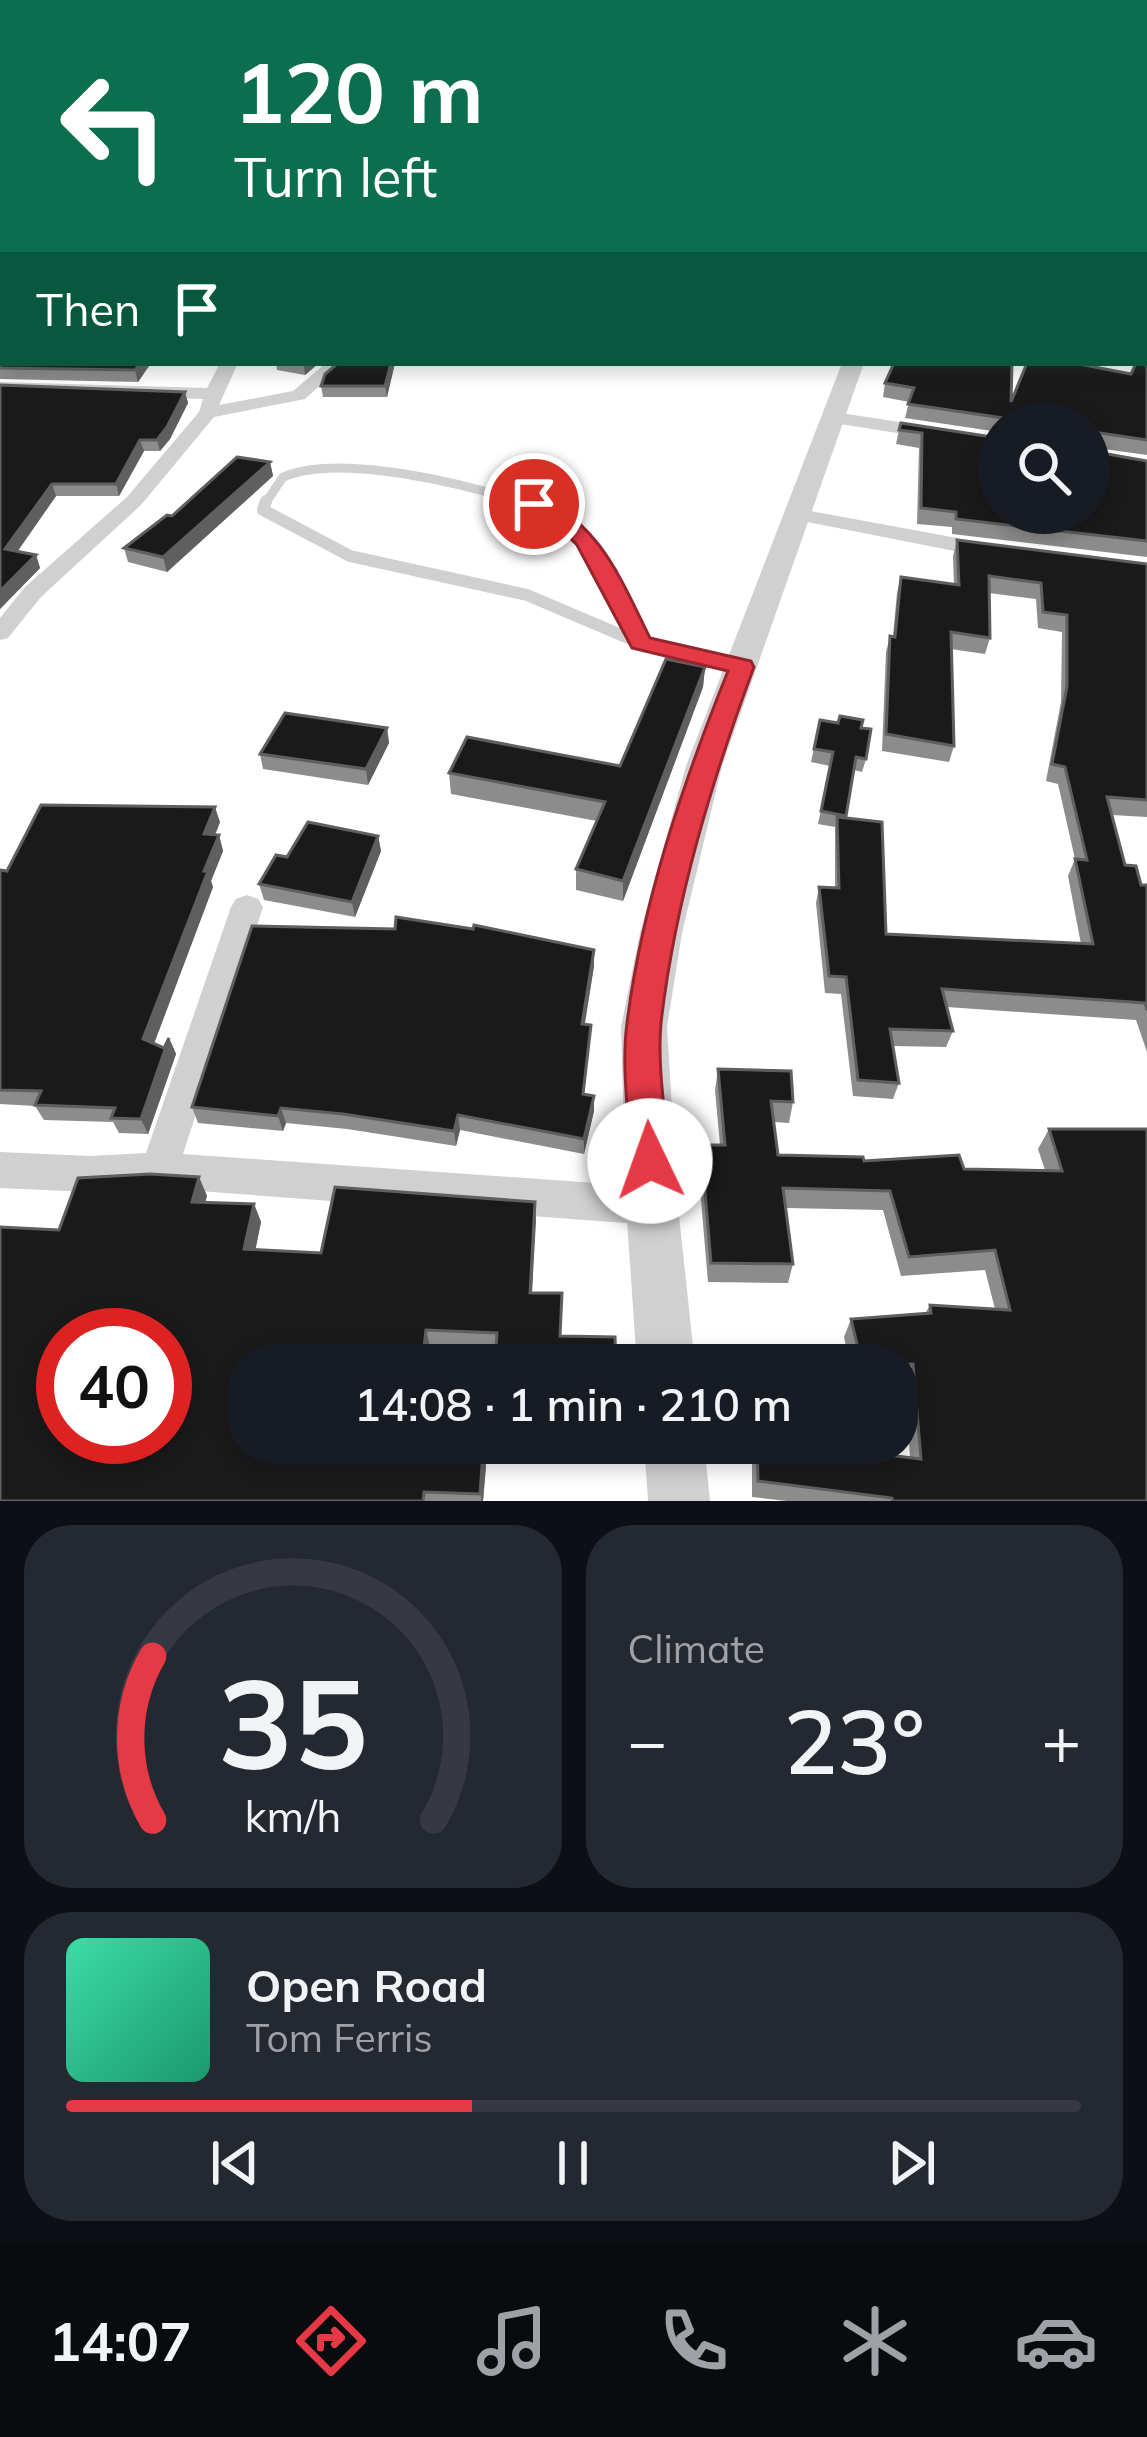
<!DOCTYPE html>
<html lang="en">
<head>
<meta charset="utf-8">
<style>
  body { margin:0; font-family:Mulish,sans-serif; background:#242831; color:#f1f3f6; height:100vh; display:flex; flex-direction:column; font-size:45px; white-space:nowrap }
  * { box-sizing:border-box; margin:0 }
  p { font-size:39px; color:#9ea1a6 }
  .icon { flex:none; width:66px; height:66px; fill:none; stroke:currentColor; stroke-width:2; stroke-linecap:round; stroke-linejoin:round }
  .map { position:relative; height:1501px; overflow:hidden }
  .sheet { display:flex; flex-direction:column; gap:24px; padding:24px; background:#0d0f14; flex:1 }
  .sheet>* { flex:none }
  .hud { position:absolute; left:0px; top:0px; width:1149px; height:366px; box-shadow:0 6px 18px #0003; background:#0b6e4f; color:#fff; overflow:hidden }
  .buttons { position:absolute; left:978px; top:402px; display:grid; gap:24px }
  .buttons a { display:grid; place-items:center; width:132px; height:132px; border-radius:50%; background:#171b24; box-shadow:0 6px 18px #0003; font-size:60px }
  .speed { position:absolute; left:36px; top:1308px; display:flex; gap:24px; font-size:60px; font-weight:700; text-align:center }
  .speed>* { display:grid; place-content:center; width:156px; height:156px; border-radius:50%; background:#171b24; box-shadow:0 6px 18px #0003; line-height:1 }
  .speed .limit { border:18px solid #d22; background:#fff; color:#111 }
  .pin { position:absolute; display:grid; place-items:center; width:102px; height:102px; color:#fff; margin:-51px; border:6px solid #fff; border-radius:50%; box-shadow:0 3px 12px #0007 }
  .me { position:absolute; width:132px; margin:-66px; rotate:357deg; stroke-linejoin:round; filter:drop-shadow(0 0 9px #0008) }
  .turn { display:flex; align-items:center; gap:42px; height:252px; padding:0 36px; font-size:54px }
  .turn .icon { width:156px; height:156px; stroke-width:2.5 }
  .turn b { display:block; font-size:84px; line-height:102px }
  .then { display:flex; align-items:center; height:114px; padding:0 36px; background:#0003; gap:24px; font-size:45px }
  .big { font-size:90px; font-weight:600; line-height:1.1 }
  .sheet .card { flex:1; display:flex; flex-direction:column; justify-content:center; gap:18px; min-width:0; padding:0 42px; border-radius:48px; background:#242831 }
  .sheet .dial { align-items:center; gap:0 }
  .dial svg { height:312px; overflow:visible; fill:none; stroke:#363941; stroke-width:7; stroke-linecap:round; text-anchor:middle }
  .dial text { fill:#f1f3f6; stroke:none }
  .song { display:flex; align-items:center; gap:36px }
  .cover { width:144px; height:144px; border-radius:18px; background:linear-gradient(135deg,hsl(160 70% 55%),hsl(160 70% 35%)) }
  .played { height:12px; border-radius:6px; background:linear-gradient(90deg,#e63946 40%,#363941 40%) }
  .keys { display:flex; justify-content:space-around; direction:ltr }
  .heat { display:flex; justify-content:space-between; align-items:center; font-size:66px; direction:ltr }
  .sheet .tiles { flex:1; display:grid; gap:24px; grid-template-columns:1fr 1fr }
  .card:last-child { grid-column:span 2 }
  .trip { position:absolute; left:228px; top:1344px; width:690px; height:120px; border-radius:48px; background:#171b24; box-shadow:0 6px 18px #0003; font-weight:600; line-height:120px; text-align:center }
  .menu { display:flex; height:192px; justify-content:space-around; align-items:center; background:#090b0e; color:#9ea1a6 }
  .menu .icon { width:84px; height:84px }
  .menu .on { color:#e63946 }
  .menu b { font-size:54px; color:#f1f3f6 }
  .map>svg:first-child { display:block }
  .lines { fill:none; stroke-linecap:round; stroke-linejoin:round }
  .service-far1 { stroke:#d0d0d0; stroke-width:9 }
  .service { stroke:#d0d0d0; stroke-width:12 }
  .minor { fill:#d0d0d0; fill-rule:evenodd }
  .tertiary { fill:#d0d0d0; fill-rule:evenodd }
  .wall { fill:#8c8c8c }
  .shaded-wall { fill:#5f5f5f }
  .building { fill:#1a1a1a; stroke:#5f5f5f; stroke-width:3; fill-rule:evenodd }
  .route { fill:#e63946; stroke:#96252e; stroke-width:3 }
</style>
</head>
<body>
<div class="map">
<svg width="1147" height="1501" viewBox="0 0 1147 1501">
  <rect width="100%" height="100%" fill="#fff"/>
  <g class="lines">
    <path class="service-far1" d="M265 504 283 477C342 452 468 485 528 504"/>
    <g class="service">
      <polyline points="266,501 263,510 350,556 527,595 640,643"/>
      <path d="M518 501C594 525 609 576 640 643"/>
      <polyline points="640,643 739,666"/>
    </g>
    <g class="minor">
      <polygon points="220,363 238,363 219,405 293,391 326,363 345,363 305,399 214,417 141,505 41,597 8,638 0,640 0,618 25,587 127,497 199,412 203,399 0,392 0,382 207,388"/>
      <polygon points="834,412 999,437 999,449 827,422 825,418"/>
      <polygon points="794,508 990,544 1001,551 990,558 787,518 787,510"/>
      <polygon points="247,895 258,899 263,907 183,1154 652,1187 666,1193 671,1206 666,1219 652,1225 159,1188 90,1192 0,1188 0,1152 90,1156 146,1153 231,907 236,899"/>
    </g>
    <g class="tertiary">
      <polygon points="842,363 864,363 722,766 682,933 667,1027 678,1206 695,1365 637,1365 626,1206 621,1027 640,933 686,766"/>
      <polygon points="644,1443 704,1443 710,1501 648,1501"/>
    </g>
  </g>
  <g class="wall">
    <polygon points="0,189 3,189 3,363 151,363 138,382 0,379 0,331 2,325 0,325 0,246 2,239 0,240"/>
    <polygon points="1147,340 1147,455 1090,447 1090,451 1147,461 1147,557 952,534 952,527 917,524 919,448 896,444 899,430 999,438 999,513 1089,423 999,423 999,432 905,418 909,402 883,397 885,383 1011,402 1131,374"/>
    <polygon points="276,363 319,363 305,375 277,370"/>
    <polygon points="395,363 387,397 323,397 321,386"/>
    <polygon points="0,385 185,392 188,403 170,439 160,451 144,451 119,496 56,496 17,552 36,555 40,568 0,609"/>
    <polygon points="270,462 273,476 167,572 128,562 124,548 172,516"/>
    <polygon points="957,540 1147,564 1147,817 1112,815 1125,865 1141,885 1147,885 1147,1052 1136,1020 947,1007 953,1031 946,1047 893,1046 899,1083 893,1099 853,1096 841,994 825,993 816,903 819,887 835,887 835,827 818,824 830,766 811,762 820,720 861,728 866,759 862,772 854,770 845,818 886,934 1081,944 1068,876 1075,859 1058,784 1046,781 1061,702 1062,632 1038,628 1036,599 989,593 990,638 985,654 951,649 954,746 949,762 882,751 886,652 890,636 893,636 897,593 901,577 954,585 953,556"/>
    <polygon points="705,667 703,687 623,901 576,890 576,869 597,821 451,794 449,773 620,766"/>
    <polygon points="387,728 389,743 368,785 263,769 260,754"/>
    <polygon points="220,822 215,835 219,835 223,851 211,881 213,887 154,1044 164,1048 169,1038 176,1054 148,1134 119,1133 113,1122 44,1120 35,1106 0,1104 0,870 7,871"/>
    <polygon points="378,836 381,851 355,917 264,900 259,884 287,857"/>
    <polygon points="594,950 594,966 585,1024 591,1025 584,1094 594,1111 584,1154 460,1130 456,1146 347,1129 286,1123 283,1131 198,1123 192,1107"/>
    <polygon points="718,1069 793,1102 789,1123 774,1122 778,1155 964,1169 1045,1170 1038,1149 1049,1129 1147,1129 1147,1501 787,1501 752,1497 752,1455 756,1443 790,1443 910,1458 905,1381 897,1382 897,1365 850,1365 844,1337 851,1319 925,1314 930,1305 995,1309 985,1270 901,1276 883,1210 786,1208 793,1264 788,1283 708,1282 698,1165 701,1145 720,1145 715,1090"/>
    <polygon points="199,1177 207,1196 205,1203 254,1204 261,1222 255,1250 321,1253 535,1202 532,1293 496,1350 430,1347 249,1443 418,1443 417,1447 483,1451 486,1466 483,1501 0,1501 59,1230"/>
  </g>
  <g class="shaded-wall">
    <polygon points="140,363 151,363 138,382 135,370"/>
    <polygon points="304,363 319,363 305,375"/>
    <polygon points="391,363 395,363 387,397 385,386"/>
    <polygon points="185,392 188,403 170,439 160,451 157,440"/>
    <polygon points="140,440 144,451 119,496 116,484"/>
    <polygon points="270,462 273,476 167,572 163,557"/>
    <polygon points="52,484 56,496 10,562 5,549"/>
    <polygon points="36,555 40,568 0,609 0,591"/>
    <polygon points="705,667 703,687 623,901 623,881"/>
    <polygon points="387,728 389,743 368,785 366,769"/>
    <polygon points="215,807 220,822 209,850 204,834"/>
    <polygon points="219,835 223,851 211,881 213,887 150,1054 143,1039"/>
    <polygon points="378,836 381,851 355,917 352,902"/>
    <polygon points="594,950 594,966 582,1039 582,1024"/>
    <polygon points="169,1038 176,1054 148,1134 141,1119"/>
    <polygon points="594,1096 594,1111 584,1154 584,1139"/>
    <polygon points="281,1108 286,1123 283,1131 278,1116"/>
    <polygon points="458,1115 460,1130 456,1146 454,1131"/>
    <polygon points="199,1177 207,1196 200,1221 192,1202"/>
    <polygon points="535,1202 536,1221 531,1310 530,1293"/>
    <polygon points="254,1204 261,1222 252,1267 244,1249"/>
    <polygon points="426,1330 430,1347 427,1365 422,1365"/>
    <polygon points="483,1451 486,1466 483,1501 481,1501"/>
  </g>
  <g class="building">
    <polygon points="0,189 3,189 3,315 0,315 0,246 3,229 0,229"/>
    <polygon points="3,321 3,363 140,363 135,370 0,368 0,331"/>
    <polygon points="1147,340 1147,440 1094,432 1089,436 1090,451 1147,461 1147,541 956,519 956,512 921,508 922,433 899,430 901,423 999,438 999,513 1089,513 1089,423 1007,423 1003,418 908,404 914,388 885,383 894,363 1012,363 1011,402 1027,363 1074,363 1131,374 1136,363 1146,363"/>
    <polygon points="338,363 391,363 385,386 321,386 325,374"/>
    <polygon points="0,385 185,392 167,427 157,440 140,440 116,484 52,484 5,549 36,555 0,591"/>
    <polygon points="237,457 270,462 163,557 124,548 167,515 172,516"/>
    <polygon points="957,540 1147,564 1147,800 1107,797 1125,865 1136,866 1141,885 1147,885 1147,1010 1145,1003 942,989 953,1031 890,1029 899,1083 858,1080 846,977 829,976 819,887 839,888 837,817 882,822 886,934 1093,944 1075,859 1087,860 1065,767 1052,764 1067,686 1067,615 1043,612 1041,583 989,576 990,638 951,632 954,746 886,734 890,636 895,637 901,577 959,585"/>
    <polygon points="666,659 705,667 623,881 576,869 605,802 449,773 467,737 620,766"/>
    <polygon points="285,713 387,728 366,769 260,754"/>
    <polygon points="840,716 863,720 861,728 871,729 866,759 856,757 846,816 821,811 833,752 814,749 820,720 838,723"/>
    <polygon points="41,805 215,807 204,834 219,835 204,871 208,871 143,1039 164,1048 169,1038 141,1119 111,1118 115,1108 35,1105 41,1091 0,1090 0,870 7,871"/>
    <polygon points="308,822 378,836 352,902 259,884 276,855 287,857"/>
    <polygon points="396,917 473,929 474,925 594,950 582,1024 591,1025 583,1094 594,1096 584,1139 458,1115 454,1131 343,1114 281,1108 278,1116 192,1107 252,926 395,929"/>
    <polygon points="718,1069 791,1071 793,1102 771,1101 778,1155 863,1157 864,1161 959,1155 964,1169 1062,1171 1049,1129 1147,1129 1147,1501 893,1501 892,1498 758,1481 757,1443 790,1443 921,1459 913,1364 862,1365 851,1319 931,1313 930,1305 1010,1310 995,1250 909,1257 890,1191 783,1188 793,1264 711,1263 701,1145 725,1145"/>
    <path d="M150 1174 199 1177 192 1202 254 1204 244 1249 321 1253 335 1187 535 1202 530 1293H562L560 1336 615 1337 616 1365H495L497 1333 426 1330 422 1365H249V1443H412L411 1447 483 1451 480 1494 424 1492 423 1501H0V1227L59 1230 78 1178ZM63 1335H165V1437H63Z"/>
    <polygon points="776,1359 832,1362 833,1365 776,1365"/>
  </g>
  <linearGradient id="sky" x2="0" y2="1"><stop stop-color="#9ec6ea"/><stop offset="0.44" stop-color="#fff"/><stop offset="1" stop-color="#fff" stop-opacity="0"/></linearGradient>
  <rect width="1147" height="378" fill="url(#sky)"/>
  <path class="route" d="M534 498C598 517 622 582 650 638L751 661 754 667C712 780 675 901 661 1023 657 1067 666 1117 669 1161L663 1173 650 1179 636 1173 631 1161C629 1117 621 1067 627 1023 642 903 683 783 728 671L632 648 577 545 555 523 523 504Z"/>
</svg>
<div class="buttons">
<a><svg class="icon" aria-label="search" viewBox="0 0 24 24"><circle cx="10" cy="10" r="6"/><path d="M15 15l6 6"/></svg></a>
</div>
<div class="speed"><div class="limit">40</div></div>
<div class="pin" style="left:534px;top:504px;background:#d93025"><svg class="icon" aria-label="arrive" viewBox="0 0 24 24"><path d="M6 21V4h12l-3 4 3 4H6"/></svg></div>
<svg class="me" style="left:650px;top:1161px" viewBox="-20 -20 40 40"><circle r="19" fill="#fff"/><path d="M0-13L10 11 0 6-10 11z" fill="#e63946"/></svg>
<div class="trip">14:08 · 1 min · 210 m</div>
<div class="hud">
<div class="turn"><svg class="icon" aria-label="left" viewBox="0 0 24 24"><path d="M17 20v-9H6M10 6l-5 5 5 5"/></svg><div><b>120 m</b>Turn left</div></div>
<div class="then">Then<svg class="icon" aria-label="arrive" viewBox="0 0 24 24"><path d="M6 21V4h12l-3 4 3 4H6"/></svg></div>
</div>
</div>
<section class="sheet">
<div class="tiles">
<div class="card dial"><svg viewBox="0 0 100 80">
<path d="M14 69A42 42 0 1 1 86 69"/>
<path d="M14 69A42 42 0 0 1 14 27" stroke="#e63946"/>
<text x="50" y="56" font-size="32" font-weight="700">35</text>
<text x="50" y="72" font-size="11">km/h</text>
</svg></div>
<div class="card"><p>Climate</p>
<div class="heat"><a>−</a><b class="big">23°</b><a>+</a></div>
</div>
<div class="card">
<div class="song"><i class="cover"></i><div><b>Open Road</b><p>Tom Ferris</p></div></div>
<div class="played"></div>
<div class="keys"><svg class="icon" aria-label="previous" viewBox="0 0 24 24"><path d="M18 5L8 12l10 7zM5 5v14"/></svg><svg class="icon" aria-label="pause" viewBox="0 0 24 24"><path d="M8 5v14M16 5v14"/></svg><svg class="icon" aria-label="next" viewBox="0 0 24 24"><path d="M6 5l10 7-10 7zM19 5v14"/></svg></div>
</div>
</div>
</section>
<nav class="menu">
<b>14:07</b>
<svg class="icon on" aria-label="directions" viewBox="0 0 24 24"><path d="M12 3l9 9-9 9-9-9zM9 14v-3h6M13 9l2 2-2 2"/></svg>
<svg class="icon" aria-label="music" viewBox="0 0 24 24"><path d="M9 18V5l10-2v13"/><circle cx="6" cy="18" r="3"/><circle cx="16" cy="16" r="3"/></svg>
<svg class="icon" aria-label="phone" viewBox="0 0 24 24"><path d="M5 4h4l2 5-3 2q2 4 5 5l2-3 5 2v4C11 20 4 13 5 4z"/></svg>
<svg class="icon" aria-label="climate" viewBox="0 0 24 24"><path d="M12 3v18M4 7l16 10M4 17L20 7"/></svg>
<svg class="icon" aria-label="car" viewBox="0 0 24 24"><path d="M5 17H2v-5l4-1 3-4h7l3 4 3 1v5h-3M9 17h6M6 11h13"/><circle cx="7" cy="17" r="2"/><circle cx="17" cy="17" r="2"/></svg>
</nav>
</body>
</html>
